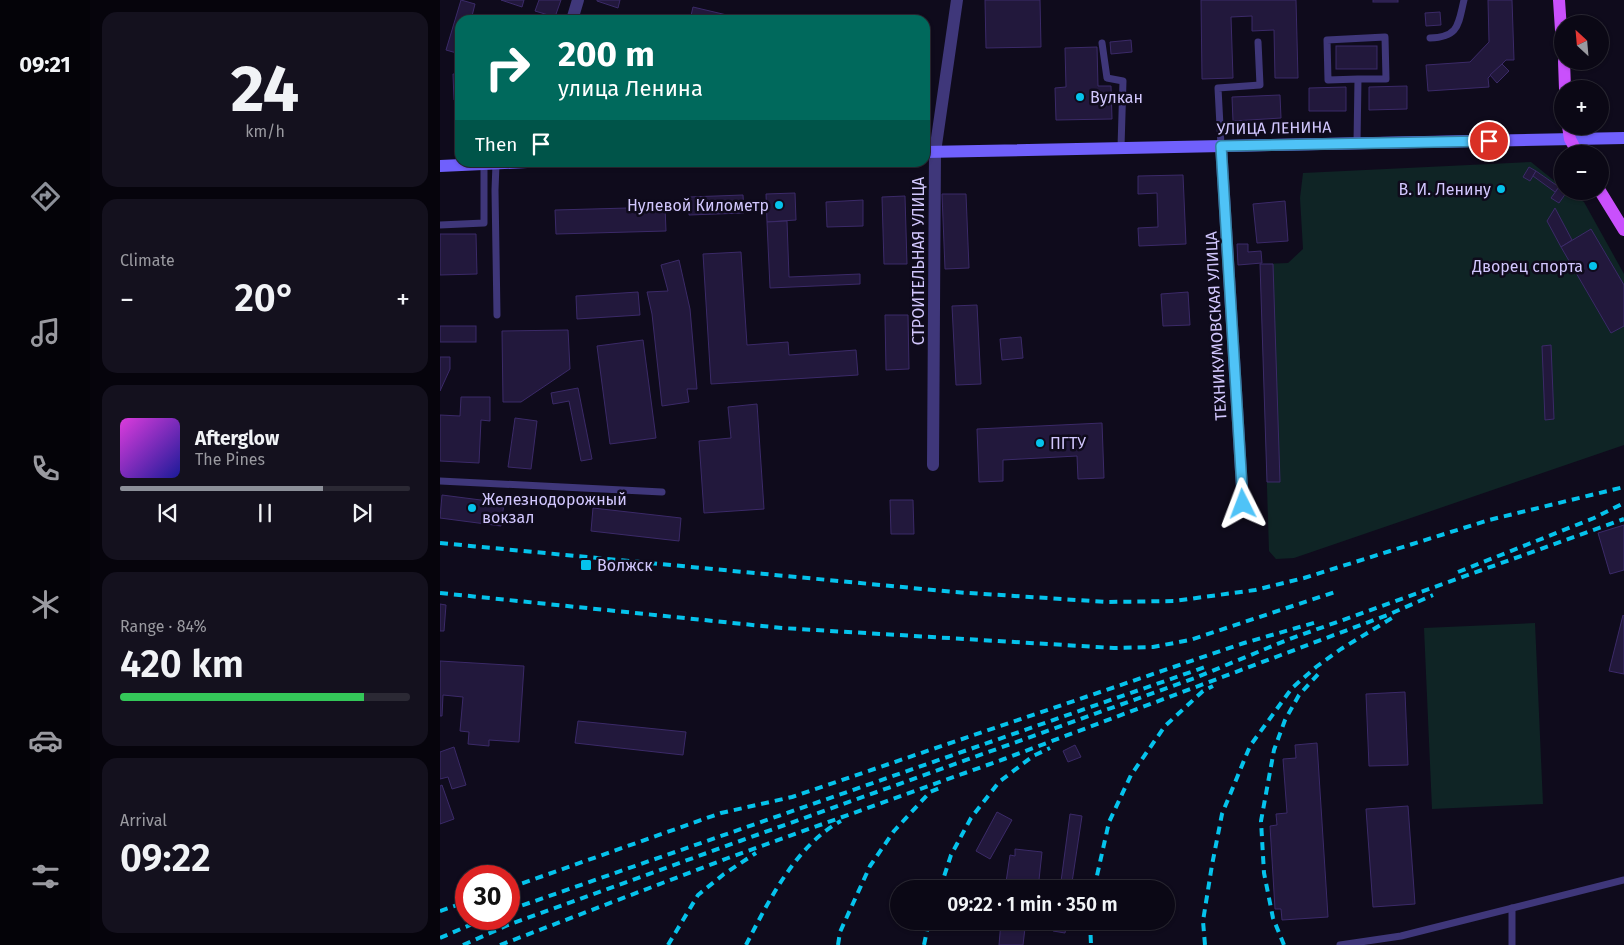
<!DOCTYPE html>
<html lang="en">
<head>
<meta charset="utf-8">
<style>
  body { margin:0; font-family:"Fira Sans",sans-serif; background:#14111e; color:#f1f3f6; height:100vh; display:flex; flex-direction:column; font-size:19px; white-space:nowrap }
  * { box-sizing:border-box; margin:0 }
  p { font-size:16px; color:#9a9aa0 }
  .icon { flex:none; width:28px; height:28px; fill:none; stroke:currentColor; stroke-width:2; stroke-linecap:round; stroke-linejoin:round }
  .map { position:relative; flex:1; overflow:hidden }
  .details { display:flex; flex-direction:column; gap:12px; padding:12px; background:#06040c; width:350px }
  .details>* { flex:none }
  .guide { position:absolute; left:15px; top:15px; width:475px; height:152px; border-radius:15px; box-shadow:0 1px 4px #0004,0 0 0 1px #2b2934; background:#00695c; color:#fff; overflow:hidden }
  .needle { width:32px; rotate:334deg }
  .tools { position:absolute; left:1114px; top:15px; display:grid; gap:10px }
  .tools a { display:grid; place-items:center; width:55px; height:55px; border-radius:50%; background:#0b0815; box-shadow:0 1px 4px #0004,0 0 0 1px #2b2934; font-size:25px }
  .speed { position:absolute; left:15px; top:865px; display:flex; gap:10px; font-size:25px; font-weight:700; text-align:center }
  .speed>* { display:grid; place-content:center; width:65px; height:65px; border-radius:50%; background:#0b0815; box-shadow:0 1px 4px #0004,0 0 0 1px #2b2934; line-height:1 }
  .speed .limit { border:8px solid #d22; background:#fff; color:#111 }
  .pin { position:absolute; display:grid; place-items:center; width:42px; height:42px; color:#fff; margin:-21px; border:2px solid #fff; border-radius:50%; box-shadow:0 1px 5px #0007 }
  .me { position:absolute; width:55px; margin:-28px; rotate:357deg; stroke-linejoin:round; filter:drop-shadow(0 0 4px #0008) }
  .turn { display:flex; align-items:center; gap:18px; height:105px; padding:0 20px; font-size:22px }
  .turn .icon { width:65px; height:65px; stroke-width:2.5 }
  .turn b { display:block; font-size:35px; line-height:42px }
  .then { display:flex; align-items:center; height:48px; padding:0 20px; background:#0003; gap:10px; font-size:19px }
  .big { font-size:38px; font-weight:600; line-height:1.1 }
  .details .widget { flex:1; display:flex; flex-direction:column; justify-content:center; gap:8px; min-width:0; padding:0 18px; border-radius:15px; background:#14111e }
  .details .dial { align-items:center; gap:0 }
  .dial b { font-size:65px; line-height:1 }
  .song { display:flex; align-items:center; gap:15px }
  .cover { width:60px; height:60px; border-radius:8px; background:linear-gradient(135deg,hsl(300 70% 55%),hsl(240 70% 35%)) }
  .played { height:5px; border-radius:2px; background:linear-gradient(90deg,#8c9099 70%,#2b2934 70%) }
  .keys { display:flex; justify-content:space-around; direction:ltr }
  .heat { display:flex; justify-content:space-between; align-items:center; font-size:28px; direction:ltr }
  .charge { height:8px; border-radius:4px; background:linear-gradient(90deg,#34c759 84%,#2b2934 0) }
  .trip { position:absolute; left:450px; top:880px; width:285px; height:50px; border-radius:25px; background:#0b0815; box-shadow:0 1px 4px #0004,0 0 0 1px #2b2934; font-weight:600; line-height:50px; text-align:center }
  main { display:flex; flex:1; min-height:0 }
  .tab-bar { display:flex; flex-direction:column; width:90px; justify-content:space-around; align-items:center; background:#040308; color:#9a9aa0 }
  .tab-bar .icon { width:35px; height:35px }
  .tab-bar .selected { color:#8c9099 }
  .tab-bar b { font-size:22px; color:#f1f3f6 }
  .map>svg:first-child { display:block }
  .green { fill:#0f2425 }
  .building { fill:#22183c; stroke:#3b2a68 }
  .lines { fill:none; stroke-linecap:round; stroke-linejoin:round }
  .service { stroke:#3f377a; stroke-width:7 }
  .minor { stroke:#3f377a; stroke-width:12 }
  .secondary { stroke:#7060fc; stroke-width:12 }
  .primary { stroke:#c950fc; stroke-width:12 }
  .rail { stroke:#05c3ec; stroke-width:4; stroke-dasharray:8 6; stroke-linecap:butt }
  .route-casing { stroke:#337fa1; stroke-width:12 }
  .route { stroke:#4fc3f7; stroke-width:9 }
  .poi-dot { fill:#05c3ec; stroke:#0f0b1c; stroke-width:2 }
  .labels { text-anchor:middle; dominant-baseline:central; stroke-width:5; stroke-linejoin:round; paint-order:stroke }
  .poi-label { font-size:16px; fill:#d2c7fe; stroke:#0f0b1c; text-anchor:start }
  .street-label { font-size:16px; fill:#d2c7fe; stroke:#0f0b1c }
</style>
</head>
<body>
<main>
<nav class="tab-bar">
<b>09:21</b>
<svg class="icon selected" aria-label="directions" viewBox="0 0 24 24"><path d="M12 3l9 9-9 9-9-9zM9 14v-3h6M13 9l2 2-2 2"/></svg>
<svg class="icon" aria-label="music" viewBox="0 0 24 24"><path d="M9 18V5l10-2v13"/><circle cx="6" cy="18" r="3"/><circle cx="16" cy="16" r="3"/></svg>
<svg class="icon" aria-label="phone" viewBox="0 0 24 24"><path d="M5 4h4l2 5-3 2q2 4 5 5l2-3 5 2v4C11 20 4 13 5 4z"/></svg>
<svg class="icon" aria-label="climate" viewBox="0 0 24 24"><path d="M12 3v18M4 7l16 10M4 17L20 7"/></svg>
<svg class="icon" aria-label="car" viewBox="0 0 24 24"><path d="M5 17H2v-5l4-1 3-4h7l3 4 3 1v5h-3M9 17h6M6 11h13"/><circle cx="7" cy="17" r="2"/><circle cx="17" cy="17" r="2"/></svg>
<svg class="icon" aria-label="filters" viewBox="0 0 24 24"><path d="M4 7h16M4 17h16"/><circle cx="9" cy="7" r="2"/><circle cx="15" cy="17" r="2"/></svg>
</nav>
<section class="details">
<div class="widget dial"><b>24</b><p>km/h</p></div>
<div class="widget"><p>Climate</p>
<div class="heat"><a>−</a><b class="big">20°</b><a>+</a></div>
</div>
<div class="widget">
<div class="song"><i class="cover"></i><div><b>Afterglow</b><p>The Pines</p></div></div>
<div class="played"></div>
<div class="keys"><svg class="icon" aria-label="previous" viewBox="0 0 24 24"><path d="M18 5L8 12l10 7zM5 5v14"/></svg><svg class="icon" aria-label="pause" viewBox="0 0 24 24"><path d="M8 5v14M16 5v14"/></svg><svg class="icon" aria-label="next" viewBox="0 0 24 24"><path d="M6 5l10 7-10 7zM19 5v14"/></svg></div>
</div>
<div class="widget"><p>Range · 84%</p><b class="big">420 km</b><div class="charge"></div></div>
<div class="widget"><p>Arrival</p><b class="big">09:22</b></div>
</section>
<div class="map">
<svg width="1184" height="945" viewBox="0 0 1184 945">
  <rect width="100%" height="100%" fill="#0f0b1c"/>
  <g class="green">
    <polygon points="1091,162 1122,187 1122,191 1129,191 1144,202 1184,274 1184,445 854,558 836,559 829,551 820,264 848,263 863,249 860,198 863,173"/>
    <polygon points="1095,623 1103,804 992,809 984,628"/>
  </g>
  <g class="building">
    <polygon points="21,0 35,4 31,20 20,20 20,54 6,50"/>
    <polygon points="61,0 84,0 82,7"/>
    <polygon points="99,0 121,0 115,17 95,11"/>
    <polygon points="157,0 180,0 178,8 157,1"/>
    <polygon points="545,0 600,0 601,47 546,48"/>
    <polygon points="761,0 856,0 858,78 835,78 834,30 812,31 812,16 791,17 793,78 762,79"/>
    <rect x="933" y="0" width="25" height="2"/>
    <polygon points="1048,0 1072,0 1074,60 1066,60 1048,78 1049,87 988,91 986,65 1030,62 1049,42"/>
    <polygon points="253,7 308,20 250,20"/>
    <polygon points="1000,12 1001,25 986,26 985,13"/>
    <polygon points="691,40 692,52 671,54 670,42"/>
    <rect x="896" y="46" width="41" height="23"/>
    <polygon points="657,47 658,86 671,86 672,119 616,120 615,88 626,87 625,48"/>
    <polygon points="1062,64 1069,71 1057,83 1050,75"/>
    <polygon points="13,74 20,74 20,100 14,100"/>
    <polygon points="967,86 967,109 929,110 929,87"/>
    <polygon points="906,87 906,111 869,111 869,88"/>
    <polygon points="840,95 841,118 793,121 792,97"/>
    <polygon points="1089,167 1096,171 1090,181 1083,177"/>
    <polygon points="1096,171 1119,187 1115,192 1093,176"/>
    <polygon points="743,175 746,244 699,246 698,228 718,227 717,193 698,194 698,176"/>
    <polygon points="1119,187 1126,193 1119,203 1111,198"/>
    <polygon points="355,193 356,220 327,222 326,194"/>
    <polygon points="502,194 526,194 529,268 505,269"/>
    <polygon points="303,195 304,213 249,215 249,197"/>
    <polygon points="465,196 467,264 444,264 442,197"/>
    <polygon points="423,200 423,226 387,227 386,202"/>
    <polygon points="845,201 848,241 817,243 813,204"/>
    <polygon points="225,207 226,231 116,234 115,210"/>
    <polygon points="1115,208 1132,240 1121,247 1107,221"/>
    <polygon points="347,221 349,277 420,274 420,284 330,288 327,222"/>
    <polygon points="1151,229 1184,285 1184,326 1171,333 1121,247"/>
    <polygon points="0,234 36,234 37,274 0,275"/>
    <polygon points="797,244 808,244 808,252 821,251 822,263 798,265"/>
    <polygon points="301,252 307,345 348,342 349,355 416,350 418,375 271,384 263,254"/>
    <polygon points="239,260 250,309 257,389 247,389 249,402 222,406 212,314 207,292 228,291 221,265"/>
    <polygon points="820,264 833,264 840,482 827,482"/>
    <polygon points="198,292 200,315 137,319 136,296"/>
    <polygon points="748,292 750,325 723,326 721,294"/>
    <polygon points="537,305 541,384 516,385 512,306"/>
    <polygon points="445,315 468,315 469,369 446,370"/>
    <rect x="0" y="326" width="36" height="16"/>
    <polygon points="128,330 130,369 81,402 63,402 62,331"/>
    <polygon points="581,337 583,358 562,360 560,339"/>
    <polygon points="203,340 216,438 170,444 157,346"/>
    <polygon points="1111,345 1114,419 1105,420 1102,346"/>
    <polygon points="0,357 10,357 10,369 0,391"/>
    <polygon points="138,388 152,459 141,461 129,401 113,404 111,393"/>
    <polygon points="21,397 50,397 50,421 41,420 39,463 0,461 0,415 20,416"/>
    <polygon points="317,404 324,509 264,513 259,441 291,438 288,407"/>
    <polygon points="75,418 97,421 91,469 68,467"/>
    <polygon points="662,423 664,478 638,479 637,456 563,460 563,481 539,482 537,429"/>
    <polygon points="2,495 64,503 61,526 0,518"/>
    <polygon points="450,500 473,500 474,534 451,534"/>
    <polygon points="153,508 241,518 239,541 151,531"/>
    <polygon points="1184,525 1184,570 1170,574 1158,533"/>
    <polygon points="0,604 6,605 4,631 0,631"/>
    <polygon points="1183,615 1184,616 1184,674 1169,671"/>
    <polygon points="0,661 84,666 79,742 49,740 49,746 28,744 29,732 20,731 23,697 3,695 2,716 0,716"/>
    <polygon points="965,692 968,765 929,766 926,694"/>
    <polygon points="138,721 246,732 243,755 135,743"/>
    <polygon points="877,743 888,917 842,920 841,909 835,909 830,826 837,825 836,814 847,813 843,759 856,758 855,745"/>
    <polygon points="635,745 641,757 628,762 623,751"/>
    <polygon points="14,747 26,785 12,789 8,777 0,779 0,752"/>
    <polygon points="2,785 14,819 0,824 0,786"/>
    <polygon points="968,806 975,904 933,907 926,809"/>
    <polygon points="557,812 572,820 550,859 536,851"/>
    <polygon points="630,814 642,816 631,889 620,889"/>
    <polygon points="575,849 602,852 598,889 565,889 570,855 575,856"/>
    <polygon points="561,921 594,921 593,929 585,928 583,945 559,945"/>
    <polygon points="615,921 627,921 625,933 613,931"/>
  </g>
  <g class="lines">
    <g class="service">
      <path d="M990 38C1019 37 1018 25 1024 0"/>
      <polyline points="662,43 667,78 683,81 681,147"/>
      <polyline points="917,143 918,79 946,79 945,37 887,40 888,80 918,79"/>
      <polyline points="781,145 778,88 820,85 818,42"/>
      <polyline points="56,164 55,190 57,315"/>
      <polyline points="0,225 44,223 44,164"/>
      <polyline points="0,481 222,492"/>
      <polyline points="1072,908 1072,945"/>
      <polyline points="900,945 961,936 1184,880"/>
    </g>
    <g class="minor">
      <polyline points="132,20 138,0"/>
      <polyline points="781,145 803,505"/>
      <polyline points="493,465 495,152 517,0"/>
    </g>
    <g class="secondary">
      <polyline points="485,152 1184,138"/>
      <polyline points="0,166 87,162"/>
    </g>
    <g class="primary">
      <polyline points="1119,0 1122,45"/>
      <polyline points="1124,61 1125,89"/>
      <polyline points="1128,126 1130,139 1138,154"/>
      <polyline points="1160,191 1184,230"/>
    </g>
    <g class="rail">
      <polyline points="0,543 514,592 667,602 734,601 815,590 864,578 1049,520 1184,487"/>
      <polyline points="1018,572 1154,518 1184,503"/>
      <polyline points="0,593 342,628 674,648 713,647 750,640 898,591"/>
      <polyline points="69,888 281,813 352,797 804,643 877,622"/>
      <polyline points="500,889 511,855 531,818 559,782 593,756 610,748"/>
      <polyline points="654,889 669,822 691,775 725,726 763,691 773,686"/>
      <polyline points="69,910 768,666"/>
      <polyline points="0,911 26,902"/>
      <polyline points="650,921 651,945"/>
      <polyline points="0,938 44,919"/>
      <polyline points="23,945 68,925 300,841 755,678 847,640 1184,519"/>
      <polyline points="60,945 288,858 564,759 841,655 950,614 993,595"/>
      <polyline points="228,945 258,895 284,874 316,853"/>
      <path d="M306 945C328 902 356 845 401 821"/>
      <polyline points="398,945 400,932 430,866 454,831 490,792 500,788"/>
      <polyline points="484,945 489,921"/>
      <polyline points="765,945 763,921 772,865 782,814 810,746 852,688 876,667 901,649 952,618"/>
      <polyline points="844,945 833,918 824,873 821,821 834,750 845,720 859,695 881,671"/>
    </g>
  </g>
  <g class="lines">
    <defs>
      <polyline id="route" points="803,504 781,146 1049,141"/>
    </defs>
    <use href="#route" class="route-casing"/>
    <use href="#route" class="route"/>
  </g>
  <g class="poi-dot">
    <circle cx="640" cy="97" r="5"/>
    <circle cx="1061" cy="189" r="5"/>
    <circle cx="339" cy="205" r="5"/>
    <circle cx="1153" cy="266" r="5"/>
    <circle cx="600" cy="443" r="5"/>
    <circle cx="32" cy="508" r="5"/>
    <rect x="140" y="559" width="12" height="12" rx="2.5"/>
  </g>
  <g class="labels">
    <g class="poi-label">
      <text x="650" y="97">Вулкан</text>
      <text x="1051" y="189" text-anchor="end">В. И. Ленину</text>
      <text x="329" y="205" text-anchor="end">Нулевой Километр</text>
      <text x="1143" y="266" text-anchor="end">Дворец спорта</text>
      <text x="610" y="443">ПГТУ</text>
      <text x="42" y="499">Железнодорожный<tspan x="42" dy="18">вокзал</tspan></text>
      <text x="157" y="565">Волжск</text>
    </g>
    <g class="street-label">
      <text transform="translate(834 128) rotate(-1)">УЛИЦА ЛЕНИНА</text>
      <text transform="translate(478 261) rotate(-90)">СТРОИТЕЛЬНАЯ УЛИЦА</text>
      <text transform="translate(776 326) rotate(-93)">ТЕХНИКУМОВСКАЯ УЛИЦА</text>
    </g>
  </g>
</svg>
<div class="tools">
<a><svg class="needle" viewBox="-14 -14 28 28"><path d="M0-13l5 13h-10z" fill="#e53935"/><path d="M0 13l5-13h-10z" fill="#9a9aa0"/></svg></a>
<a>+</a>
<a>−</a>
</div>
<div class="speed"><div class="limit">30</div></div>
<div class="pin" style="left:1049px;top:141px;background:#d93025"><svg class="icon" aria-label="arrive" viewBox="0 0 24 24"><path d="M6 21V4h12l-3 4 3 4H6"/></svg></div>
<svg class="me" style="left:803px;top:504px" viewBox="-20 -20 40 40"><path d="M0-17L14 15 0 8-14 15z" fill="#4fc3f7" stroke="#fff" stroke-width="4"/></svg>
<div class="trip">09:22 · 1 min · 350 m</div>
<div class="guide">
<div class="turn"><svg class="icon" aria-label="right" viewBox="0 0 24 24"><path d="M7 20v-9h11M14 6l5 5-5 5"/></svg><div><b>200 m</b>улица Ленина</div></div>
<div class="then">Then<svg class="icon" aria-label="arrive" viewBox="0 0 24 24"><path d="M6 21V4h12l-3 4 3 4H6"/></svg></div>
</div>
</div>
</main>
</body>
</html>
